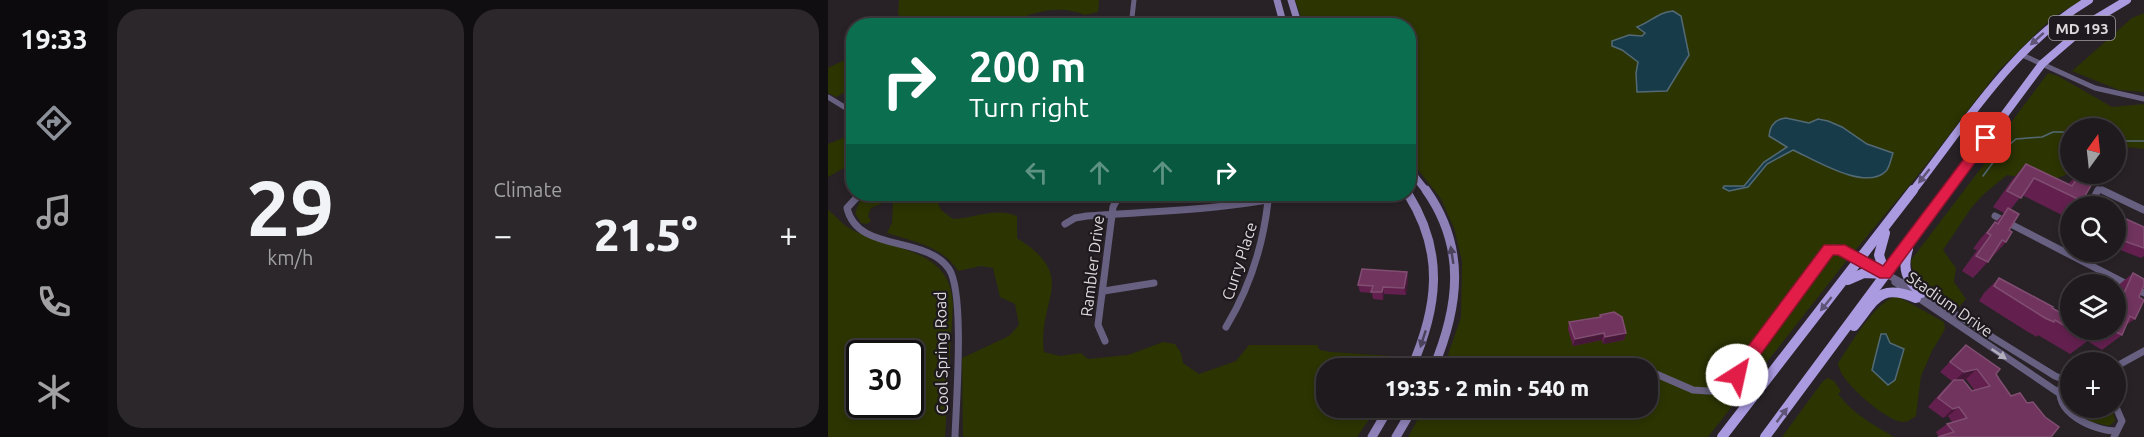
<!DOCTYPE html>
<html lang="en">
<head>
<meta charset="utf-8">
<style>
  body { margin:0; font-family:Ubuntu,sans-serif; background:#2b272a; color:#f1f3f6; height:100vh; display:flex; flex-direction:column; font-size:22px; white-space:nowrap }
  * { box-sizing:border-box; margin:0 }
  p { font-size:20px; color:#a1a1a4 }
  .icon { flex:none; width:33px; height:33px; fill:none; stroke:currentColor; stroke-width:2; stroke-linecap:round; stroke-linejoin:round }
  .map { position:relative; flex:1; overflow:hidden }
  .details { display:flex; flex-direction:column; gap:9px; padding:9px; background:#100e10; width:720px }
  .details>* { flex:none }
  .banner { position:absolute; left:18px; top:18px; width:570px; height:183px; border-radius:24px; box-shadow:0 3px 9px #0003,0 0 0 2px #3c383b; background:#0b6e4f; color:#fff; overflow:hidden }
  .needle { width:39px; rotate:15deg }
  .tools { position:absolute; left:1232px; top:118px; display:grid; gap:12px }
  .tools a { display:grid; place-items:center; width:66px; height:66px; border-radius:50%; background:#1e1a1d; box-shadow:0 3px 9px #0003,0 0 0 2px #3c383b; font-size:30px }
  .speed { position:absolute; left:18px; top:340px; display:flex; gap:12px; font-size:30px; font-weight:700; text-align:center }
  .speed>* { display:grid; place-content:center; width:78px; height:78px; border-radius:50%; background:#1e1a1d; box-shadow:0 3px 9px #0003,0 0 0 2px #3c383b; line-height:1 }
  .speed .limit { border:3px solid #111; border-radius:9px; background:#fff; color:#111 }
  .pin { position:absolute; display:grid; place-items:center; width:51px; height:51px; color:#fff; margin:-26px; border-radius:12px; box-shadow:0 3px 9px #0006 }
  .me { position:absolute; width:66px; margin:-33px; rotate:35deg; stroke-linejoin:round; filter:drop-shadow(0 0 4px #0008) }
  .turn { display:flex; align-items:center; gap:21px; height:126px; padding:0 24px; font-size:27px }
  .turn .icon { width:78px; height:78px; stroke-width:2.5 }
  .turn b { display:block; font-size:42px; line-height:51px }
  .lanes { display:flex; align-items:center; height:57px; padding:0 24px; background:#0003; justify-content:center; gap:30px; direction:ltr }
  .lanes .off { opacity:.35 }
  .big { font-size:45px; font-weight:800; line-height:1.1 }
  .details .widget { flex:1; display:flex; flex-direction:column; justify-content:center; gap:9px; min-width:0; padding:0 21px; border-radius:24px; background:#2b272a }
  .details .dial { align-items:center; gap:0 }
  .dial b { font-size:78px; line-height:1 }
  .heat { display:flex; justify-content:space-between; align-items:center; font-size:33px; direction:ltr }
  .details .tiles { flex:1; display:grid; gap:9px; grid-template-columns:repeat(2,1fr) }
  .trip { position:absolute; left:488px; top:358px; width:342px; height:60px; border-radius:24px; background:#1e1a1d; box-shadow:0 3px 9px #0003,0 0 0 2px #3c383b; font-weight:800; line-height:60px; text-align:center }
  main { display:flex; flex:1; min-height:0 }
  .menu { display:flex; flex-direction:column; width:108px; justify-content:space-around; align-items:center; background:#0c0a0c; color:#a1a1a4 }
  .menu .icon { width:42px; height:42px }
  .menu .on { color:#8c9099 }
  .menu b { font-size:27px; color:#f1f3f6 }
  .map>svg:first-child { display:block }
  .green { fill:#2c3402; fill-rule:evenodd }
  .water { fill:#183b49; stroke:#536a75; stroke-width:1.5 }
  .lines { fill:none; stroke-linecap:round; stroke-linejoin:round }
  .stream { stroke:#536a75; stroke-width:1.5 }
  .street-far1 { stroke:#676081; stroke-width:5 }
  .street { stroke:#676081; stroke-width:7 }
  .secondary-far1 { stroke:#8d81b7; stroke-width:7 }
  .secondary { stroke:#8d81b7; stroke-width:9 }
  .primary-far1 { stroke:#aa9be1; stroke-width:8 }
  .primary { stroke:#aa9be1; stroke-width:10 }
  .wall { fill:#63204f; fill-rule:evenodd }
  .shaded-wall { fill:#461838 }
  .building { fill:#70345e; stroke:#814e72; stroke-width:1.5 }
  .oneway { fill:#5d5476 }
  .oneway2 { fill:#4a435b }
  .oneway3 { fill:#b4afbc }
  .route { fill:#e11d48; stroke:#92132f; stroke-width:1.5 }
  .labels { text-anchor:middle; dominant-baseline:central; stroke-width:4.5; stroke-linejoin:round; paint-order:stroke }
  .shield { fill:#1e191e; stroke:#a49fa3; stroke-width:1.5 }
  .shield-label { font-size:15px; font-weight:bold; fill:#ddd9dc }
  .street-label { font-size:16px; fill:#ddd9dc; stroke:#1e191e }
</style>
</head>
<body>
<main>
<nav class="menu">
<b>19:33</b>
<svg class="icon on" aria-label="directions" viewBox="0 0 24 24"><path d="M12 3l9 9-9 9-9-9zM9 14v-3h6M13 9l2 2-2 2"/></svg>
<svg class="icon" aria-label="music" viewBox="0 0 24 24"><path d="M9 18V5l10-2v13"/><circle cx="6" cy="18" r="3"/><circle cx="16" cy="16" r="3"/></svg>
<svg class="icon" aria-label="phone" viewBox="0 0 24 24"><path d="M5 4h4l2 5-3 2q2 4 5 5l2-3 5 2v4C11 20 4 13 5 4z"/></svg>
<svg class="icon" aria-label="climate" viewBox="0 0 24 24"><path d="M12 3v18M4 7l16 10M4 17L20 7"/></svg>
</nav>
<section class="details">
<div class="tiles">
<div class="widget dial"><b>29</b><p>km/h</p></div>
<div class="widget"><p>Climate</p>
<div class="heat"><a>−</a><b class="big">21.5°</b><a>+</a></div>
</div>
</div>
</section>
<div class="map">
<svg width="1316" height="437" viewBox="0 0 1316 437">
  <rect width="100%" height="100%" fill="#282227"/>
  <g class="green">
    <path d="M71 0H271L270 12 257 15C221 0 194 21 160 26 135 29 106 26 81 25L70 14Z"/>
    <polygon points="467,0 1255,0 1225,17 1171,70 1094,170 1020,259 880,437 580,437 596,408 819,408 819,369 615,369 633,317 634,261 626,228 613,199 581,158 580,26 476,25"/>
    <polygon points="1316,13 1316,92 1291,90 1244,71 1304,18"/>
    <polygon points="25,56 25,88 8,97 0,93 0,68"/>
    <path d="M1220 73 1230 76 1284 107 1316 104V149L1301 147 1298 153 1287 150V129H1242V170C1234 185 1195 178 1179 175L1156 194 1144 207 1115 250 1128 268 1126 282 1138 299 1131 307C1114 296 1084 287 1083 260L1157 163 1175 133Z"/>
    <polygon points="25,134 25,163 0,177 0,144"/>
    <path d="M43 194H106L113 210 125 219C147 218 168 207 189 216V238C252 278 209 298 216 352L232 356 253 353 260 359 300 355 335 342 347 344 353 353 355 363 371 374 408 361 421 345H489L492 350 502 352 580 357 574 369H498V408H549L529 437H135L134 358 181 336 191 325 187 304 172 297 165 268 153 266 130 271C116 247 85 241 59 233L64 223 65 202H57L43 208 40 216 43 221 39 224 33 223 27 213 32 201Z"/>
    <path d="M0 210C7 215 14 224 21 228 61 252 122 245 125 304L117 437H0ZM32 354H82V405H32Z"/>
    <path d="M1069 296 1116 322 1117 329 1104 351 1093 376 1088 416C1083 419 1080 422 1075 422 1058 421 1010 380 1010 363 1023 344 1047 301 1069 296Z"/>
    <path d="M1000 378 1006 381 1013 391 1010 394C1025 414 1046 425 1066 437H954L995 381Z"/>
    <polygon points="1244,408 1284,408 1287,421 1281,426 1261,421"/>
  </g>
  <g class="water">
    <path d="M845 11 853 16 861 55 839 91 809 92 808 73 810 62 794 50 784 46V41L801 35 814 36 817 33 809 27C823 22 830 12 845 11Z"/>
    <path d="M958 118 981 123 990 119 1000 121 1014 127 1039 144 1065 153C1063 158 1062 167 1058 171 1038 192 985 159 965 150L939 164 920 187 901 191 895 188 896 186H916L936 162 959 147 941 136C942 125 947 119 958 118Z"/>
    <polygon points="1053,334 1058,334 1062,343 1076,349 1067,380 1060,385 1044,370"/>
  </g>
  <g class="lines">
    <g class="stream">
      <polyline points="1287,138 1296,141 1316,141"/>
      <polyline points="1155,176 1172,153 1188,139 1214,137 1225,132 1242,132"/>
    </g>
    <g class="street-far1">
      <polyline points="303,26 306,0"/>
      <polyline points="1192,54 1267,88 1316,99"/>
      <polyline points="0,97 26,113"/>
      <polyline points="1269,192 1271,189 1277,192"/>
    </g>
    <g class="street">
      <polyline points="1274,190 1316,210"/>
      <path d="M32 194 19 208C29 253 98 235 121 269 137 293 128 404 127 437"/>
      <polyline points="1261,207 1270,190"/>
      <polyline points="1167,216 1316,293"/>
      <path d="M237 224 247 218 259 216C329 211 401 210 470 194"/>
      <polyline points="1237,252 1242,243"/>
      <polyline points="1067,282 1231,393"/>
      <polyline points="276,291 326,283"/>
      <path d="M398 327C421 289 435 246 440 201"/>
      <polyline points="277,341 270,325 285,207 292,194"/>
      <polyline points="801,361 818,369"/>
      <polyline points="1287,367 1316,351"/>
      <polyline points="819,370 865,390 895,392 998,252 1006,248 1012,249 1093,293 1227,376 1242,382"/>
      <path d="M1239 382 1234 384C1222 412 1267 431 1288 431"/>
      <polyline points="1286,437 1294,421 1287,405"/>
    </g>
    <g class="secondary-far1">
      <polyline points="449,0 456,26"/>
      <polyline points="463,0 471,26"/>
      <polyline points="580,168 599,192"/>
    </g>
    <g class="secondary">
      <path d="M598 190C639 248 631 307 605 369"/>
      <path d="M580 194C617 253 610 307 583 369"/>
      <polyline points="544,437 561,408"/>
      <polyline points="568,437 585,408"/>
    </g>
    <g class="primary-far1">
      <path d="M1084 192C1137 124 1185 45 1261 0"/>
      <polyline points="1119,192 1214,64 1264,21 1299,0"/>
    </g>
    <g class="primary">
      <polyline points="1057,233 1051,255 1057,274"/>
      <path d="M1080 249C1074 269 1078 279 1093 293"/>
      <polyline points="1020,280 1036,273 1057,274"/>
      <path d="M1026 326C1048 299 1051 283 1088 298"/>
      <polyline points="894,437 1085,190"/>
      <polyline points="937,437 1120,190"/>
    </g>
  </g>
  <g class="wall">
    <polygon points="1198,164 1240,184 1250,174 1267,174 1254,201 1247,207 1242,207 1242,213 1238,217 1194,195 1182,210 1181,230 1178,242 1145,278 1134,271 1149,250 1145,249 1153,238 1176,213 1165,207 1184,180"/>
    <polygon points="1287,214 1316,227 1316,256 1313,258 1287,248"/>
    <polygon points="579,272 580,279 578,295 556,294 555,300 545,299 544,293 532,292 530,285"/>
    <polygon points="1305,273 1311,297 1307,319 1298,325 1294,335 1274,350 1261,342 1266,330 1287,330 1287,288"/>
    <polygon points="1171,278 1242,318 1242,330 1262,330 1261,340 1242,354 1210,335 1209,337 1200,332 1151,301 1156,293"/>
    <polygon points="772,315 798,333 796,340 775,344 774,340 745,346 740,329 741,322 772,317"/>
    <path d="M1138 345 1168 374 1171 379 1183 396 1199 403 1217 417 1111 437 1108 432 1119 424 1124 422 1120 416 1115 418 1100 407 1116 389 1124 381 1112 372ZM1138 379 1147 391H1144L1134 380Z"/>
  </g>
  <g class="shaded-wall">
    <polygon points="579,272 580,279 578,295 576,288"/>
    <polygon points="555,287 556,294 555,300 554,292"/>
    <polygon points="776,333 774,340 745,346 747,339"/>
    <polygon points="798,333 796,340 775,344 777,337"/>
    <polygon points="1149,369 1138,379 1125,382 1136,372"/>
    <polygon points="1131,407 1120,416 1115,418 1125,409"/>
  </g>
  <g class="building">
    <polygon points="1198,164 1244,186 1252,174 1267,174 1269,175 1254,201 1206,178 1193,198 1179,191"/>
    <polygon points="1180,208 1191,214 1181,230 1184,232 1178,242 1174,240 1160,262 1148,256 1163,235 1159,233 1167,222 1170,224"/>
    <polygon points="1287,214 1316,227 1316,248 1296,241 1293,239 1295,235 1292,234 1296,227 1287,223"/>
    <polygon points="534,269 579,272 576,288 555,287 554,292 543,292 545,286 530,285"/>
    <polygon points="1305,273 1316,279 1316,285 1311,297 1316,300 1307,319 1302,316 1294,335 1284,330 1287,330 1287,312 1292,302 1287,300 1287,298 1291,291 1296,293"/>
    <polygon points="1171,278 1225,307 1224,308 1242,318 1242,329 1227,320 1226,322 1217,318 1166,286"/>
    <polygon points="786,312 794,317 798,333 777,337 776,333 747,339 741,322 773,317 772,315"/>
    <polygon points="1244,330 1262,330 1265,331 1261,340"/>
    <polygon points="1138,345 1172,369 1168,374 1171,379 1183,396 1192,393 1199,403 1205,402 1217,417 1231,427 1223,437 1110,437 1126,432 1119,424 1139,418 1131,407 1125,409 1110,398 1126,380 1135,380 1144,391 1162,386 1149,369 1136,372 1122,362"/>
  </g>
  <defs><path id="oneway-solid" d="M-6-.8H1V-3.2L6.5 0L1 3.2V.8H-6Z" transform="scale(1.5)"/></defs>
  <g class="oneway">
    <use href="#oneway-solid" transform="translate(1209 39) rotate(138)"/>
    <use href="#oneway-solid" transform="translate(1096 176) rotate(128)"/>
    <use href="#oneway-solid" transform="translate(998 304) rotate(129)"/>
    <use href="#oneway-solid" transform="translate(954 415) rotate(-53)"/>
  </g>
  <g class="oneway2">
    <use href="#oneway-solid" transform="translate(624 255) rotate(-99)"/>
    <use href="#oneway-solid" transform="translate(595 339) rotate(108)"/>
  </g>
  <use class="oneway3" href="#oneway-solid" transform="translate(1171 354) rotate(34)"/>
  <polygon class="route" points="1158,134 1163,135 1164,138 1163,141 1062,278 1052,278 1010,255 1005,255 914,380 909,382 903,380 901,375 903,369 996,245 1017,245 1055,266 1154,135"/>
  <g class="labels">
    <rect class="shield" x="1221" y="16" width="66" height="24" rx="4.5"/>
    <g class="shield-label">
      <text x="1254" y="28">MD 193</text>
    </g>
    <g class="street-label">
      <text transform="translate(411 261) rotate(-72)">Curry Place</text>
      <text transform="translate(264 266) rotate(-83)">Rambler Drive</text>
      <text transform="translate(1122 304) rotate(35)">Stadium Drive</text>
      <text transform="translate(113 353) rotate(-91)">Cool Spring Road</text>
    </g>
  </g>
</svg>
<div class="tools">
<a><svg class="needle" viewBox="-14 -14 28 28"><path d="M0-13l5 13h-10z" fill="#e53935"/><path d="M0 13l5-13h-10z" fill="#a1a1a4"/></svg></a>
<a><svg class="icon" aria-label="search" viewBox="0 0 24 24"><circle cx="10" cy="10" r="6"/><path d="M15 15l6 6"/></svg></a>
<a><svg class="icon" aria-label="layers" viewBox="0 0 24 24"><path d="M12 4l9 5-9 5-9-5zM3 14l9 5 9-5"/></svg></a>
<a>+</a>
</div>
<div class="speed"><div class="limit">30</div></div>
<div class="pin" style="left:1158px;top:138px;background:#d93025"><svg class="icon" aria-label="arrive" viewBox="0 0 24 24"><path d="M6 21V4h12l-3 4 3 4H6"/></svg></div>
<svg class="me" style="left:909px;top:375px" viewBox="-20 -20 40 40"><circle r="19" fill="#fff"/><path d="M0-13L10 11 0 6-10 11z" fill="#e11d48"/></svg>
<div class="trip">19:35 · 2 min · 540 m</div>
<div class="banner">
<div class="turn"><svg class="icon" aria-label="right" viewBox="0 0 24 24"><path d="M7 20v-9h11M14 6l5 5-5 5"/></svg><div><b>200 m</b>Turn right</div></div>
<div class="lanes"><svg class="icon off" aria-label="left" viewBox="0 0 24 24"><path d="M17 20v-9H6M10 6l-5 5 5 5"/></svg><svg class="icon off" aria-label="ahead" viewBox="0 0 24 24"><path d="M12 20V5M6 11l6-6 6 6"/></svg><svg class="icon off" aria-label="ahead" viewBox="0 0 24 24"><path d="M12 20V5M6 11l6-6 6 6"/></svg><svg class="icon" aria-label="right" viewBox="0 0 24 24"><path d="M7 20v-9h11M14 6l5 5-5 5"/></svg></div>
</div>
</div>
</main>
</body>
</html>
